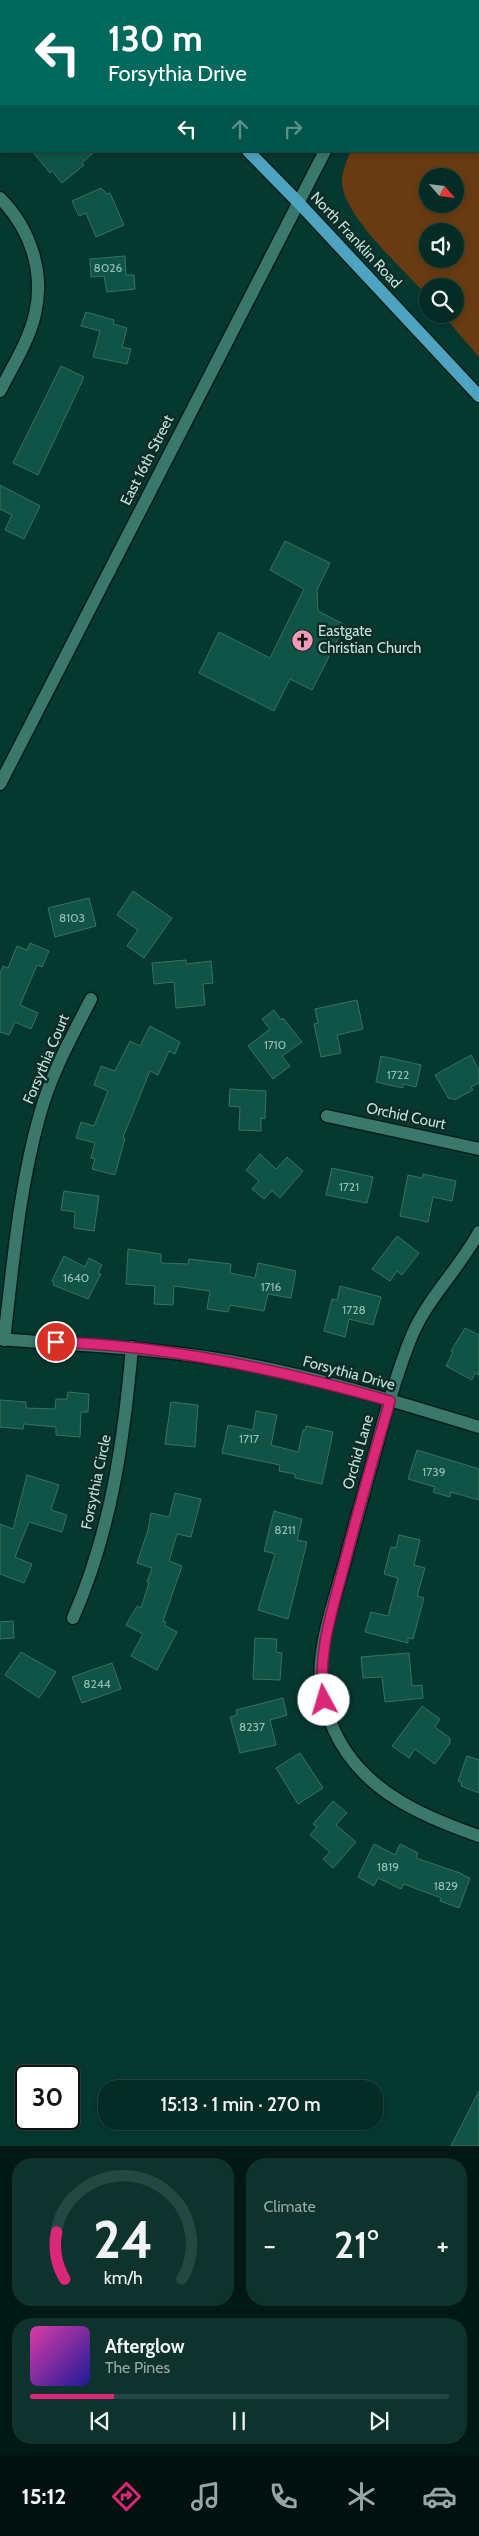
<!DOCTYPE html>
<html lang="en">
<head>
<meta charset="utf-8">
<style>
  body { margin:0; font-family:Cabin,sans-serif; background:#0d332c; color:#f1f3f6; height:100vh; display:flex; flex-direction:column; font-size:19px; white-space:nowrap }
  * { box-sizing:border-box; margin:0 }
  p { font-size:16px; color:#97a7a6 }
  .icon { flex:none; width:28px; height:28px; fill:none; stroke:currentColor; stroke-width:2; stroke-linecap:round; stroke-linejoin:round }
  .map { position:relative; height:2146px; overflow:hidden }
  .side { display:flex; flex-direction:column; gap:12px; padding:12px; background:#021814; flex:1 }
  .side>* { flex:none }
  .guide { position:absolute; left:0px; top:0px; width:480px; height:152px; box-shadow:0 2px 8px #0003,0 0 0 1px #254741; background:#00695c; color:#fff; overflow:hidden }
  .needle { width:32px; rotate:118deg }
  .fabs { position:absolute; left:419px; top:168px; display:grid; gap:10px }
  .fabs a { display:grid; place-items:center; width:45px; height:45px; border-radius:50%; background:#042b24; box-shadow:0 2px 8px #0003,0 0 0 1px #254741; font-size:25px }
  .speed { position:absolute; left:15px; top:2065px; display:flex; gap:10px; font-size:25px; font-weight:700; text-align:center }
  .speed>* { display:grid; place-content:center; width:65px; height:65px; border-radius:50%; background:#042b24; box-shadow:0 2px 8px #0003,0 0 0 1px #254741; line-height:1 }
  .speed .limit { border:2px solid #111; border-radius:8px; background:#fff; color:#111 }
  .pin { position:absolute; display:grid; place-items:center; width:42px; height:42px; color:#fff; margin:-21px; border:2px solid #fff; border-radius:50%; box-shadow:0 1px 5px #0007 }
  .me { position:absolute; width:55px; margin:-28px; rotate:354deg; stroke-linejoin:round; filter:drop-shadow(0 0 4px #0008) }
  .turn { display:flex; align-items:center; gap:18px; height:105px; padding:0 25px; font-size:22px }
  .turn .icon { width:65px; height:65px; stroke-width:2.5 }
  .turn b { display:block; font-size:35px; line-height:42px }
  .lanes { display:flex; align-items:center; height:48px; padding:0 25px; background:#0003; justify-content:center; gap:25px; direction:ltr }
  .lanes .off { opacity:.35 }
  .big { font-size:38px; font-weight:600; line-height:1.1 }
  .side .card { flex:1; display:flex; flex-direction:column; justify-content:center; gap:8px; min-width:0; padding:0 18px; border-radius:20px; background:#0d332c }
  .side .dial { align-items:center; gap:0 }
  .dial svg { height:130px; overflow:visible; fill:none; stroke:#254741; stroke-width:7; stroke-linecap:round; text-anchor:middle }
  .dial text { fill:#f1f3f6; stroke:none }
  .song { display:flex; align-items:center; gap:15px }
  .cover { width:60px; height:60px; border-radius:8px; background:linear-gradient(135deg,hsl(320 70% 55%),hsl(240 70% 35%)) }
  .played { height:5px; border-radius:2px; background:linear-gradient(90deg,#db2777 20%,#254741 20%) }
  .keys { display:flex; justify-content:space-around; direction:ltr }
  .heat { display:flex; justify-content:space-between; align-items:center; font-size:28px; direction:ltr }
  .side .tiles { flex:1; display:grid; gap:12px; grid-template-columns:1fr 1fr }
  .card:last-child { grid-column:span 2 }
  .trip { position:absolute; left:98px; top:2080px; width:285px; height:50px; border-radius:20px; background:#042b24; box-shadow:0 2px 8px #0003,0 0 0 1px #254741; font-weight:600; line-height:50px; text-align:center }
  .tab-bar { display:flex; height:80px; justify-content:space-around; align-items:center; background:#02110e; color:#97a7a6 }
  .tab-bar .icon { width:35px; height:35px }
  .tab-bar .on { color:#db2777 }
  .tab-bar b { font-size:22px; color:#f1f3f6 }
  .map>svg:first-child { display:block }
  .green { fill:#693b12; fill-rule:evenodd }
  .building { fill:#105448; stroke:#347265 }
  .lines { fill:none; stroke-linecap:round; stroke-linejoin:round }
  .minor-casing { stroke:#001e18; stroke-width:15 }
  .major-casing { stroke:#001e18; stroke-width:15 }
  .minor { stroke:#3a786b; stroke-width:12 }
  .major { stroke:#4ea3c1; stroke-width:12 }
  .route-casing { stroke:#8e194d; stroke-width:12 }
  .route { stroke:#db2777; stroke-width:9 }
  .labels { text-anchor:middle; dominant-baseline:central; stroke-width:5; stroke-linejoin:round; paint-order:stroke }
  .number-label { font-size:12px; fill:#96beb5 }
  .street-label { font-size:15px; fill:#c3e1d9; stroke:#0c2d27 }
  .poi-label { font-size:15px; fill:#c3e1d9; stroke:#0c2d27; text-anchor:start }
</style>
</head>
<body>
<div class="map">
<svg width="479" height="2146" viewBox="0 0 479 2146">
  <rect width="100%" height="100%" fill="#053930"/>
  <path class="green" d="M424 0H479V357L442 314H455V286H428L427 296C405 270 342 216 342 181 342 172 347 159 351 151H479V1ZM428 176H455V204H428ZM428 231H455V259H428Z"/>
  <g class="building">
    <polygon points="32,151 95,151 82,163 84,165 62,183 52,171 50,173"/>
    <polygon points="101,188 107,194 110,193 124,225 96,237 86,213 79,216 72,201"/>
    <polygon points="125,256 126,275 134,275 135,289 107,292 104,276 91,277 90,259"/>
    <polygon points="86,312 114,320 113,324 127,328 122,347 131,349 127,364 93,357 100,331 81,326"/>
    <polygon points="61,366 84,377 38,475 13,463"/>
    <polygon points="0,485 40,506 24,539 5,530 12,515 0,509"/>
    <polygon points="285,541 330,563 317,590 318,611 345,625 312,690 290,679 274,711 199,673 219,632 270,658 304,589 270,570"/>
    <polygon points="133,891 172,918 144,958 127,946 138,930 117,915"/>
    <polygon points="89,898 96,926 55,937 48,908"/>
    <polygon points="30,943 49,951 42,967 37,965 20,1005 38,1013 31,1029 15,1022 9,1035 0,1032 0,974 3,966 8,968 17,946 27,950"/>
    <polygon points="186,960 186,964 211,961 213,983 203,984 205,1005 176,1008 174,982 154,984 152,963"/>
    <polygon points="357,1000 363,1029 337,1035 341,1053 321,1057 314,1024 318,1023 315,1009"/>
    <polygon points="274,1010 281,1020 283,1018 302,1042 282,1056 290,1066 273,1079 248,1046 270,1029 262,1019"/>
    <polygon points="150,1026 180,1042 175,1054 169,1051 158,1075 150,1071 123,1137 125,1138 115,1175 92,1169 95,1159 91,1158 95,1143 76,1138 81,1122 94,1126 108,1091 94,1085 101,1066 115,1071 130,1041 140,1046"/>
    <polygon points="471,1055 479,1070 479,1083 471,1087 473,1090 454,1100 452,1098 449,1099 435,1075"/>
    <polygon points="381,1056 421,1065 416,1087 403,1084 403,1088 376,1082"/>
    <polygon points="230,1089 266,1091 265,1119 261,1118 261,1131 239,1130 240,1107 229,1106"/>
    <polygon points="260,1154 276,1169 287,1157 303,1171 280,1198 272,1191 264,1199 252,1189 259,1181 246,1170"/>
    <polygon points="332,1168 373,1177 367,1203 326,1195"/>
    <polygon points="423,1174 456,1181 452,1201 433,1197 428,1222 400,1216 408,1175 422,1178"/>
    <polygon points="64,1191 99,1196 94,1231 74,1228 75,1212 61,1210"/>
    <polygon points="397,1236 419,1253 402,1275 397,1271 390,1281 372,1269"/>
    <polygon points="128,1249 161,1254 161,1263 188,1264 189,1259 231,1264 230,1273 255,1278 258,1263 296,1271 291,1298 268,1294 264,1311 230,1305 228,1312 207,1309 210,1291 174,1286 173,1305 154,1304 155,1286 126,1284"/>
    <polygon points="64,1256 85,1267 89,1258 102,1265 98,1273 101,1274 88,1299 53,1285 54,1282 52,1281"/>
    <polygon points="340,1286 381,1297 373,1325 349,1319 345,1337 324,1331 332,1299 337,1300"/>
    <polygon points="465,1328 479,1335 479,1375 475,1373 472,1380 446,1366 453,1352 451,1351"/>
    <polygon points="68,1392 89,1394 88,1412 81,1412 80,1437 56,1435 56,1427 24,1424 23,1429 0,1427 0,1400 26,1402 26,1408 55,1409 56,1399 67,1399"/>
    <polygon points="171,1402 198,1405 195,1447 165,1444"/>
    <polygon points="256,1411 277,1415 271,1445 298,1452 303,1430 305,1430 306,1426 333,1432 322,1484 295,1478 295,1474 279,1471 280,1465 222,1453 228,1425 253,1430"/>
    <polygon points="417,1450 479,1469 479,1500 451,1492 450,1497 433,1492 435,1487 408,1479"/>
    <polygon points="27,1475 59,1485 51,1510 67,1515 62,1532 29,1522 15,1557 32,1564 24,1583 0,1574 0,1524 13,1529"/>
    <polygon points="175,1493 201,1499 191,1537 177,1534 169,1561 182,1566 163,1621 166,1622 164,1625 177,1632 157,1670 131,1656 143,1634 126,1625 137,1606 141,1608 149,1583 147,1582 152,1568 137,1563 148,1530 151,1513 169,1517"/>
    <polygon points="274,1511 302,1519 297,1540 307,1542 288,1619 258,1610 275,1554 264,1551"/>
    <polygon points="399,1535 420,1540 414,1565 425,1568 417,1596 424,1598 413,1639 408,1638 408,1643 365,1632 371,1612 388,1616 398,1578 384,1574 391,1547 396,1548"/>
    <polygon points="13,1621 14,1638 0,1639 0,1622"/>
    <polygon points="255,1638 277,1639 276,1652 282,1653 280,1680 253,1679"/>
    <polygon points="21,1652 56,1672 39,1698 5,1675"/>
    <polygon points="409,1653 412,1686 422,1685 423,1698 385,1702 382,1677 363,1678 361,1657"/>
    <polygon points="112,1663 121,1689 82,1703 72,1677"/>
    <polygon points="283,1698 287,1715 270,1720 276,1745 240,1753 230,1717 237,1715 236,1710"/>
    <polygon points="422,1706 440,1719 435,1727 450,1738 450,1743 435,1764 415,1749 409,1758 392,1746"/>
    <polygon points="300,1753 323,1788 298,1804 276,1768"/>
    <polygon points="467,1756 479,1760 479,1793 461,1786 462,1783 458,1781"/>
    <polygon points="333,1801 347,1813 336,1825 356,1842 333,1868 323,1859 330,1852 310,1835 317,1827 313,1824"/>
    <polygon points="374,1844 395,1855 400,1844 418,1853 416,1858 463,1874 462,1875 470,1878 459,1908 440,1901 441,1898 404,1884 401,1889 378,1878 374,1886 358,1877"/>
    <polygon points="479,2091 479,2146 451,2146"/>
  </g>
  <g class="lines">
    <defs>
      <g id="minor">
        <polyline points="403,1 403,0"/>
        <path d="M0 198C30 228 45 272 35 314 29 341 12 367 0 391"/>
        <polyline points="0,784 325,151"/>
        <polyline points="327,1116 479,1149"/>
        <path d="M479 1232C460 1267 429 1297 413 1333 400 1363 391 1395 382 1426 371 1468 359 1509 348 1550 339 1586 325 1623 321 1660 319 1684 324 1709 334 1730 361 1790 421 1816 479 1836"/>
        <path d="M0 1339C71 1345 141 1347 211 1358 302 1372 391 1400 479 1427"/>
        <path d="M4 1340C13 1264 19 1188 40 1114 51 1074 72 1036 91 999"/>
        <path d="M73 1618C111 1532 124 1440 132 1347"/>
      </g>
      <g id="major">
        <polyline points="42,0 44,1"/>
        <polyline points="248,151 298,202 479,396"/>
      </g>
    </defs>
    <use href="#minor" class="minor-casing"/>
    <use href="#major" class="major-casing"/>
    <use href="#minor" class="minor"/>
    <use href="#major" class="major"/>
  </g>
  <g class="lines">
    <defs>
      <path id="route" d="M56 1342C170 1346 280 1370 390 1401 373 1458 357 1515 342 1573 331 1615 317 1656 324 1700"/>
    </defs>
    <use href="#route" class="route-casing"/>
    <use href="#route" class="route"/>
  </g>
  <defs>
    <symbol id="church-disc" viewBox="-11 -11 22 22"><circle r="9.5" fill="#f09ab7" stroke="#0c2d27"/><path d="M-1.2-6h2.4v3.5h3.3v2.4h-3.3V6h-2.4V-.1h-3.3v-2.4h3.3Z" fill="#111"/></symbol>
  </defs>
  <g fill-rule="evenodd">
    <use href="#church-disc" x="290" y="628" width="25" height="25"/>
  </g>
  <g class="labels">
    <g class="number-label">
      <text x="108" y="267">8026</text>
      <text x="72" y="917">8103</text>
      <text x="275" y="1044">1710</text>
      <text x="398" y="1074">1722</text>
      <text x="349" y="1186">1721</text>
      <text x="76" y="1277">1640</text>
      <text x="271" y="1286">1716</text>
      <text x="354" y="1309">1728</text>
      <text x="249" y="1438">1717</text>
      <text x="434" y="1471">1739</text>
      <text x="285" y="1529">8211</text>
      <text x="97" y="1683">8244</text>
      <text x="252" y="1726">8237</text>
      <text x="388" y="1866">1819</text>
      <text x="446" y="1885">1829</text>
    </g>
    <g class="street-label">
      <text transform="translate(356 240) rotate(47)">North Franklin Road</text>
      <text transform="translate(147 460) rotate(-63)">East 16th Street</text>
      <text transform="translate(46 1059) rotate(-67)">Forsythia Court</text>
      <text transform="translate(406 1116) rotate(12)">Orchid Court</text>
      <text transform="translate(349 1373) rotate(15)">Forsythia Drive</text>
      <text transform="translate(358 1452) rotate(-74)">Orchid Lane</text>
      <text transform="translate(96 1482) rotate(-78)">Forsythia Circle</text>
    </g>
    <g class="poi-label">
      <text x="318" y="631">Eastgate<tspan x="318" dy="17">Christian Church</tspan></text>
    </g>
  </g>
</svg>
<div class="fabs">
<a><svg class="needle" viewBox="-14 -14 28 28"><path d="M0-13l5 13h-10z" fill="#e53935"/><path d="M0 13l5-13h-10z" fill="#97a7a6"/></svg></a>
<a><svg class="icon" aria-label="sound" viewBox="0 0 24 24"><path d="M4 9h4l5-4v14l-5-4H4zM17 9q2 3 0 6"/></svg></a>
<a><svg class="icon" aria-label="search" viewBox="0 0 24 24"><circle cx="10" cy="10" r="6"/><path d="M15 15l6 6"/></svg></a>
</div>
<div class="speed"><div class="limit">30</div></div>
<div class="pin" style="left:56px;top:1342px;background:#d93025"><svg class="icon" aria-label="arrive" viewBox="0 0 24 24"><path d="M6 21V4h12l-3 4 3 4H6"/></svg></div>
<svg class="me" style="left:324px;top:1700px" viewBox="-20 -20 40 40"><circle r="19" fill="#fff"/><path d="M0-13L10 11 0 6-10 11z" fill="#db2777"/></svg>
<div class="trip">15:13 · 1 min · 270 m</div>
<div class="guide">
<div class="turn"><svg class="icon" aria-label="left" viewBox="0 0 24 24"><path d="M17 20v-9H6M10 6l-5 5 5 5"/></svg><div><b>130 m</b>Forsythia Drive</div></div>
<div class="lanes"><svg class="icon" aria-label="left" viewBox="0 0 24 24"><path d="M17 20v-9H6M10 6l-5 5 5 5"/></svg><svg class="icon off" aria-label="ahead" viewBox="0 0 24 24"><path d="M12 20V5M6 11l6-6 6 6"/></svg><svg class="icon off" aria-label="right" viewBox="0 0 24 24"><path d="M7 20v-9h11M14 6l5 5-5 5"/></svg></div>
</div>
</div>
<section class="side">
<div class="tiles">
<div class="card dial"><svg viewBox="0 0 100 80">
<path d="M14 69A42 42 0 1 1 86 69"/>
<path d="M14 69A42 42 0 0 1 9 40" stroke="#db2777"/>
<text x="50" y="56" font-size="32" font-weight="700">24</text>
<text x="50" y="72" font-size="11">km/h</text>
</svg></div>
<div class="card"><p>Climate</p>
<div class="heat"><a>−</a><b class="big">21°</b><a>+</a></div>
</div>
<div class="card">
<div class="song"><i class="cover"></i><div><b>Afterglow</b><p>The Pines</p></div></div>
<div class="played"></div>
<div class="keys"><svg class="icon" aria-label="previous" viewBox="0 0 24 24"><path d="M18 5L8 12l10 7zM5 5v14"/></svg><svg class="icon" aria-label="pause" viewBox="0 0 24 24"><path d="M8 5v14M16 5v14"/></svg><svg class="icon" aria-label="next" viewBox="0 0 24 24"><path d="M6 5l10 7-10 7zM19 5v14"/></svg></div>
</div>
</div>
</section>
<nav class="tab-bar">
<b>15:12</b>
<svg class="icon on" aria-label="directions" viewBox="0 0 24 24"><path d="M12 3l9 9-9 9-9-9zM9 14v-3h6M13 9l2 2-2 2"/></svg>
<svg class="icon" aria-label="music" viewBox="0 0 24 24"><path d="M9 18V5l10-2v13"/><circle cx="6" cy="18" r="3"/><circle cx="16" cy="16" r="3"/></svg>
<svg class="icon" aria-label="phone" viewBox="0 0 24 24"><path d="M5 4h4l2 5-3 2q2 4 5 5l2-3 5 2v4C11 20 4 13 5 4z"/></svg>
<svg class="icon" aria-label="climate" viewBox="0 0 24 24"><path d="M12 3v18M4 7l16 10M4 17L20 7"/></svg>
<svg class="icon" aria-label="car" viewBox="0 0 24 24"><path d="M5 17H2v-5l4-1 3-4h7l3 4 3 1v5h-3M9 17h6M6 11h13"/><circle cx="7" cy="17" r="2"/><circle cx="17" cy="17" r="2"/></svg>
</nav>
</body>
</html>
